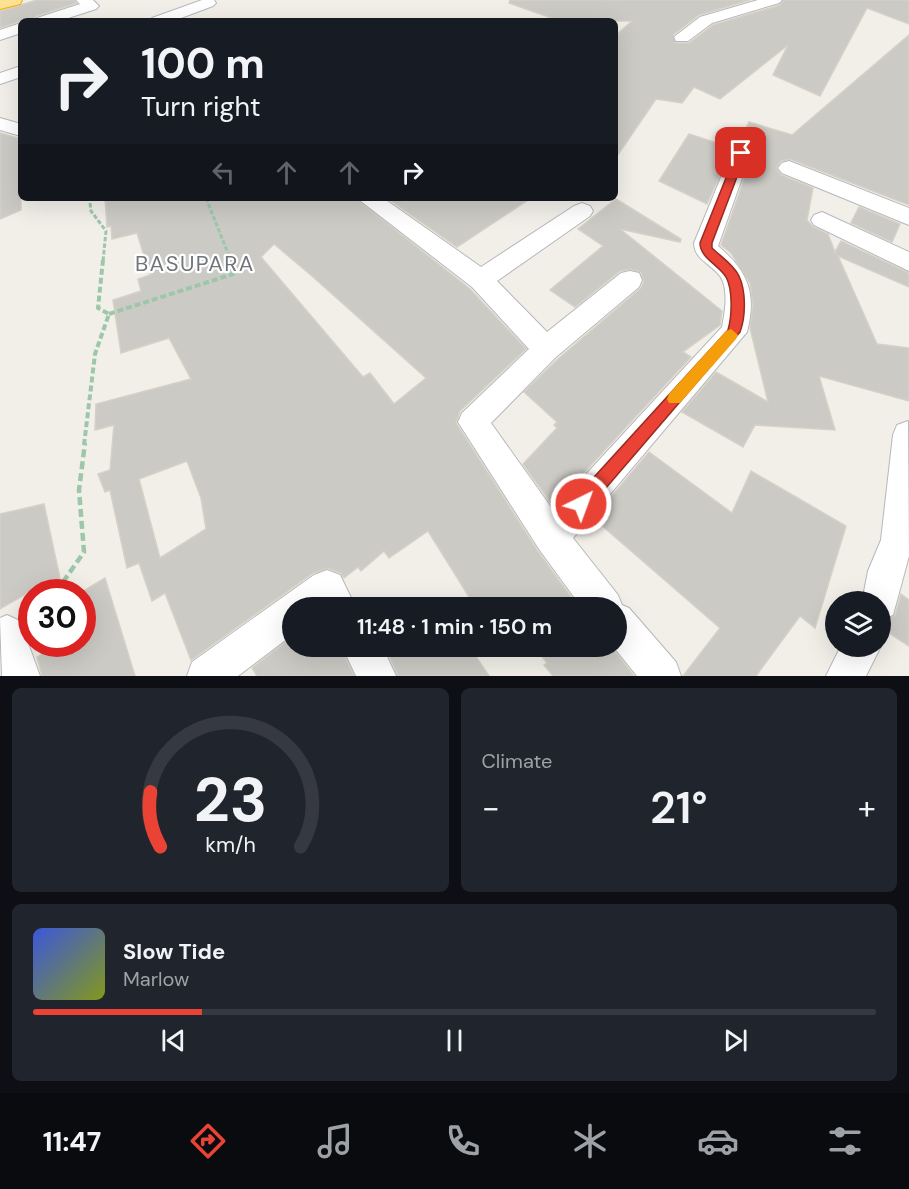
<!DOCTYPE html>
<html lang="en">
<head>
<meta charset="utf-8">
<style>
  body { margin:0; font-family:"DM Sans",sans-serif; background:#20242c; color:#f1f3f6; height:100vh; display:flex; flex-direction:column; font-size:22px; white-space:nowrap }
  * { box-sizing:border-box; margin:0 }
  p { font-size:20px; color:#9ea1a6 }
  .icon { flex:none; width:33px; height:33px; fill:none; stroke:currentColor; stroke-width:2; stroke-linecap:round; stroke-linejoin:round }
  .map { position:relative; height:676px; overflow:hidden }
  .drawer { display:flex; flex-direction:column; gap:12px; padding:12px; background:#0d0f14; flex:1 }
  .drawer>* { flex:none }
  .guide { position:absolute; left:18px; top:18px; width:600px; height:183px; border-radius:9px; box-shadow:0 6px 24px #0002; background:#171b24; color:#f1f3f6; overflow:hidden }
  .buttons { position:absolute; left:825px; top:591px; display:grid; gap:12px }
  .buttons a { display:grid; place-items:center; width:66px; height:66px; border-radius:50%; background:#171b24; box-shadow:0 6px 24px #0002; font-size:30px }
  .speed { position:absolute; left:18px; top:579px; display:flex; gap:12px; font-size:30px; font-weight:700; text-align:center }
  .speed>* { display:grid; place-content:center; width:78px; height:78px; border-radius:50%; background:#171b24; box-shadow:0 6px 24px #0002; line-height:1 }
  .speed .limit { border:9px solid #d22; background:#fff; color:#111 }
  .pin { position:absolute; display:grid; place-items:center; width:51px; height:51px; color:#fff; margin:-26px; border-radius:12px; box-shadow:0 3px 9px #0006 }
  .me { position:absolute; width:66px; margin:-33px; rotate:42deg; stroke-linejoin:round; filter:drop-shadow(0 0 4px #0008) }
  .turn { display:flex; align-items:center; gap:21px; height:126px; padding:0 24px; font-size:27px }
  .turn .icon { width:78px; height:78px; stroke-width:2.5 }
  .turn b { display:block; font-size:42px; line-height:51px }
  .lanes { display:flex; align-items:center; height:57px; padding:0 24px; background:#0003; justify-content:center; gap:30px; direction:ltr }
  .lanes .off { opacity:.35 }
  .big { font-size:45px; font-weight:600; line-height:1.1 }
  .drawer .widget { flex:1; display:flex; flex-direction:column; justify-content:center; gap:9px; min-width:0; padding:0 21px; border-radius:9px; background:#20242c }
  .drawer .dial { align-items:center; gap:0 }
  .dial svg { height:156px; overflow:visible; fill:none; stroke:#363941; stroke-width:7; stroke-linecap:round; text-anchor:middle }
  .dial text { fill:#f1f3f6; stroke:none }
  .song { display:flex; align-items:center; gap:18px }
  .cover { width:72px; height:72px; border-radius:9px; background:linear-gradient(135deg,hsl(230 70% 55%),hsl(70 70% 35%)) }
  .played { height:6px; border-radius:3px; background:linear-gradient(90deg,#ea4335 20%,#363941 20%) }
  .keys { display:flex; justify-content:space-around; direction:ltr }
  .heat { display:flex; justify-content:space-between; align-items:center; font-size:33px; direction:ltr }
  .drawer .tiles { flex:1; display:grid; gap:12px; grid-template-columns:1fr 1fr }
  .widget:last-child { grid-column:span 2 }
  .trip { position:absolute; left:282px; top:597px; width:345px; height:60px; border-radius:30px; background:#171b24; box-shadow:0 6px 24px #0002; font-weight:600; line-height:60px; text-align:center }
  .dock { display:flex; height:96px; justify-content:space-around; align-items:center; background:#090b0e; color:#9ea1a6 }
  .dock .icon { width:42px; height:42px }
  .dock .current { color:#ea4335 }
  .dock b { font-size:27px; color:#f1f3f6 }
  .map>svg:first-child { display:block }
  .building { fill:#cccac5; stroke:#d6d1c6; stroke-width:1.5; fill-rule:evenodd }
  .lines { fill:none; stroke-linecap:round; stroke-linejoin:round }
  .minor-casing { stroke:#b5b8bc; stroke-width:2 }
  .highway-casing { stroke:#f9ab00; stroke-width:2 }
  .path-far2 { stroke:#9cc7a9; stroke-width:3; stroke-dasharray:4.5 2; stroke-linecap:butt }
  .path-far1 { stroke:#9cc7a9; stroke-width:4; stroke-dasharray:6 3; stroke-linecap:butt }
  .path { stroke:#9cc7a9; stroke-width:4.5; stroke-dasharray:8 4; stroke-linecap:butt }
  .minor { fill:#fff; fill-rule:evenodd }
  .highway { fill:#fde293; fill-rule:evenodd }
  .route { fill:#ea4335; stroke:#982c22; stroke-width:1.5 }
  .slow { fill:#f59e0b }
  .labels { text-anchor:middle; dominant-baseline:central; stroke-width:4.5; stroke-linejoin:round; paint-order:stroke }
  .quarter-label { font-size:22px; letter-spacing:1.5px; fill:#70757a; stroke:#fff }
</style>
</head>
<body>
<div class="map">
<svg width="909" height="676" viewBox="0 0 909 676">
  <rect width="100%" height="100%" fill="#f1efe8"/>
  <g class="building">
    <polygon points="37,0 74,0 76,3 36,16 33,21 20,21 0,28 0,11"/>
    <polygon points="510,0 750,0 699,15 673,35 676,43 689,43 713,25 780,5 784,0 909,0 909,24 867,8 820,96 773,75 788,45 720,99 694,87 682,103 656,99 615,159 615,36 632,21 560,21 509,3"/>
    <polygon points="909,35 909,205 790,159 781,161 776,168 781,175 813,188 807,220 813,227 828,234 835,252 841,241 909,273 909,287 838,256 877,344 909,348 909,401 819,376 835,430 755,425 743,447 682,412 716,372 768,402 750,328 753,305 750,283 731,253 721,245 753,154 749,147 738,146 749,122 792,135"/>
    <polygon points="0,133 21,139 21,210 0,219"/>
    <polygon points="689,134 732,148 707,204 659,181"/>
    <path d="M105 198H355L470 289 526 349 460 411 456 423 537 550 579 608H476L428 531 389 558 384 551 361 571 358 567 344 578 341 573 328 568 313 573 191 660 165 593 152 601 139 563 127 568 110 490 105 492 98 474 110 470 114 425 95 430 96 404 191 379 169 338 121 353 113 300 141 291 138 279 150 275 137 233 112 239 111 226 107 227ZM274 244 312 276 426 378 394 404 370 373 363 377 261 257ZM187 461 201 498 206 529 160 558 139 479Z"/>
    <polygon points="387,198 531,198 457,247"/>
    <polygon points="616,199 681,239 680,242 620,229 722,311 720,325 683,352 691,357 553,506 523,464 557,428 554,425 557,422 524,392 558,359 641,288 644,281 641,272 630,269 620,271 575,307 550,290 603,246 578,229"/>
    <polygon points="859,207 900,224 892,242 851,223"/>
    <polygon points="649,452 732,513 751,471 846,526 815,628 800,616 756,676 683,676 720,628 593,518"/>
    <polygon points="44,504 63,592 29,592 0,609 0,514"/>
    <polygon points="105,578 135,676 42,676 37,657 60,644 82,644 82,592"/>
    <polygon points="901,594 909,600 909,646 880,627 880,622 895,616"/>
    <polygon points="292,637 292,646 340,646 354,676 257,676 252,668"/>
    <polygon points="385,646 469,646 489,676 398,676"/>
    <polygon points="534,646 611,646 634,676 553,676 544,665 547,663"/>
  </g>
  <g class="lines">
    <defs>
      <g id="minor">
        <polygon points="76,0 93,0 99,6 96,9 59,21 35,21 37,18 80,4"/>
        <polygon points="202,0 214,0 216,3 213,6 173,21 150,21 152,18"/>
        <polygon points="758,0 782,0 779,3 712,23 688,41 676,41 674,37 700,17"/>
        <polygon points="21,23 21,33 0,40 0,30"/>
        <polygon points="21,66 21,77 0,84 0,73"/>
        <polygon points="0,118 21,124 21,136 0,130"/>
        <path d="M741 147 748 149 751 153 718 246C748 271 757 293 747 332L573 538 618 595 622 605 629 608 676 662 681 676H637L613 646H616V608H582L539 549 458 422 462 413 529 349 472 287 357 198H383L481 267 574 206 582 203 590 206 593 211 590 216 497 281 547 332 621 273 630 271 639 273 642 280 639 287 556 357 491 423 553 510 722 327C725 312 729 289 720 276 711 264 694 259 694 243L731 153 734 149Z"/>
        <polygon points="789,161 909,208 909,225 782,173 778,168 782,163"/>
        <polygon points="822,212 909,252 909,271 814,225 811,220 814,215"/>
        <polygon points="908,421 909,556 893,615 880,620 880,602 862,602 868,571 881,540 893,435 897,425"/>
        <polygon points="327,570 340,575 356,608 292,608 292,635 238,676 187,676 192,662 314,575"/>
        <polygon points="7,615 20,621 40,676 2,676 0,618"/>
        <polygon points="880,645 881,646 866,676 826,676 841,646"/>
        <polygon points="342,646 382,646 396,676 356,676"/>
      </g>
      <polygon id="highway" points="0,0 22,0 20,4 0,9"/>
    </defs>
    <use href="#minor" class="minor-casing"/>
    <use href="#highway" class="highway-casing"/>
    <g class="path-far2">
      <polyline points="206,198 231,261"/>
      <polyline points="90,203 91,211 106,231 103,261"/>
    </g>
    <g class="path-far1">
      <polyline points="109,314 236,273 231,260"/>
      <polyline points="84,445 95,354 109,314 98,308 103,260"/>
    </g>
    <polyline class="path" points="56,592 84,552 79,490 85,443"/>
    <use href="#minor" class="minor"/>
    <use href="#highway" class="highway"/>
  </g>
  <path class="route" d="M741 150 746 153 712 243V248C720 256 734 265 739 276 746 291 746 316 740 332L587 510 581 512 575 510 572 504 575 498 728 330C732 316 733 290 726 277 719 265 700 258 700 243L736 153Z"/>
  <polygon class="slow" points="731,329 738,335 736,339 680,403 669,403 667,399 669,394 726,331"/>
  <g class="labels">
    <g class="quarter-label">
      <text x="195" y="263">BASUPARA</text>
    </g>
  </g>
</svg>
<div class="buttons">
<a><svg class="icon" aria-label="layers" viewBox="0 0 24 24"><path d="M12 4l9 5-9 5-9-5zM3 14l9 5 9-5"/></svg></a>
</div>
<div class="speed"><div class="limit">30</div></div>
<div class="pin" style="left:741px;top:153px;background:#d93025"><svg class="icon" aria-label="arrive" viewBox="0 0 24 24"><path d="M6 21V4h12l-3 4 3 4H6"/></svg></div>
<svg class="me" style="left:581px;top:504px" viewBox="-20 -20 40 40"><circle r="17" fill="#ea4335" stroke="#fff" stroke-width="3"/><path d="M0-11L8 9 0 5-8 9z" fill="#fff"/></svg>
<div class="trip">11:48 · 1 min · 150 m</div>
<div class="guide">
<div class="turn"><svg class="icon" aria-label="right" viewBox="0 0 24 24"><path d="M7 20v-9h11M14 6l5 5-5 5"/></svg><div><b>100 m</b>Turn right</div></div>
<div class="lanes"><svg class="icon off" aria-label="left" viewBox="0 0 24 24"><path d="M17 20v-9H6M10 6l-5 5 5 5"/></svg><svg class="icon off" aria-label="ahead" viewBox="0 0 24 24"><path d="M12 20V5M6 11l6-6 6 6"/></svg><svg class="icon off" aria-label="ahead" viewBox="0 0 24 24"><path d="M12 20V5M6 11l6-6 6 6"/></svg><svg class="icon" aria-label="right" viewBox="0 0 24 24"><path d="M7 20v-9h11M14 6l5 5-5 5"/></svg></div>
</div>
</div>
<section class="drawer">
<div class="tiles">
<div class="widget dial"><svg viewBox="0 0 100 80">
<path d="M14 69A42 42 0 1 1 86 69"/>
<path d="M14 69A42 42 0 0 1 9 41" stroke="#ea4335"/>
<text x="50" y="56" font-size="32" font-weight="700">23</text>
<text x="50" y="72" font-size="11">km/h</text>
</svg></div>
<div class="widget"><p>Climate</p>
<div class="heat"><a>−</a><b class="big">21°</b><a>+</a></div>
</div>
<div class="widget">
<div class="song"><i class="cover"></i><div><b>Slow Tide</b><p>Marlow</p></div></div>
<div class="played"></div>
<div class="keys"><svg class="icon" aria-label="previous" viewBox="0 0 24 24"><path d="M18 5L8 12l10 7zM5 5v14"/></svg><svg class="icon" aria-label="pause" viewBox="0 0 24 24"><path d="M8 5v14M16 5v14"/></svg><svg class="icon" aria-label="next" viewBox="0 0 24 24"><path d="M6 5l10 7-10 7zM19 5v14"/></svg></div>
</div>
</div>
</section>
<nav class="dock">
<b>11:47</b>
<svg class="icon current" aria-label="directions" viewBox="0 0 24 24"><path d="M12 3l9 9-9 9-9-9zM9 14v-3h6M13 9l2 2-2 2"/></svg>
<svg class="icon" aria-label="music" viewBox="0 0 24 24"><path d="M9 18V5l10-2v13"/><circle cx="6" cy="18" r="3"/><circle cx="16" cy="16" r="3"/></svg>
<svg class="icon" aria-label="phone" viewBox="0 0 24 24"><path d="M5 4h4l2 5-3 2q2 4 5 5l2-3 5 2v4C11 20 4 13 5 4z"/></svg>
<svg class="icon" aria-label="climate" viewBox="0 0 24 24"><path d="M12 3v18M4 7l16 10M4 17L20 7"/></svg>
<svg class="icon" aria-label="car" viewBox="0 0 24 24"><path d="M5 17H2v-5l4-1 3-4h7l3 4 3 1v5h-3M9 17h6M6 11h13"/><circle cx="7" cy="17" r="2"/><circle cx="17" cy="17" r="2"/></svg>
<svg class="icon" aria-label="filters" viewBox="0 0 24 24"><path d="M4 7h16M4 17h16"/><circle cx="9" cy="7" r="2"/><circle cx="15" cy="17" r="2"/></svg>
</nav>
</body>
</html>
